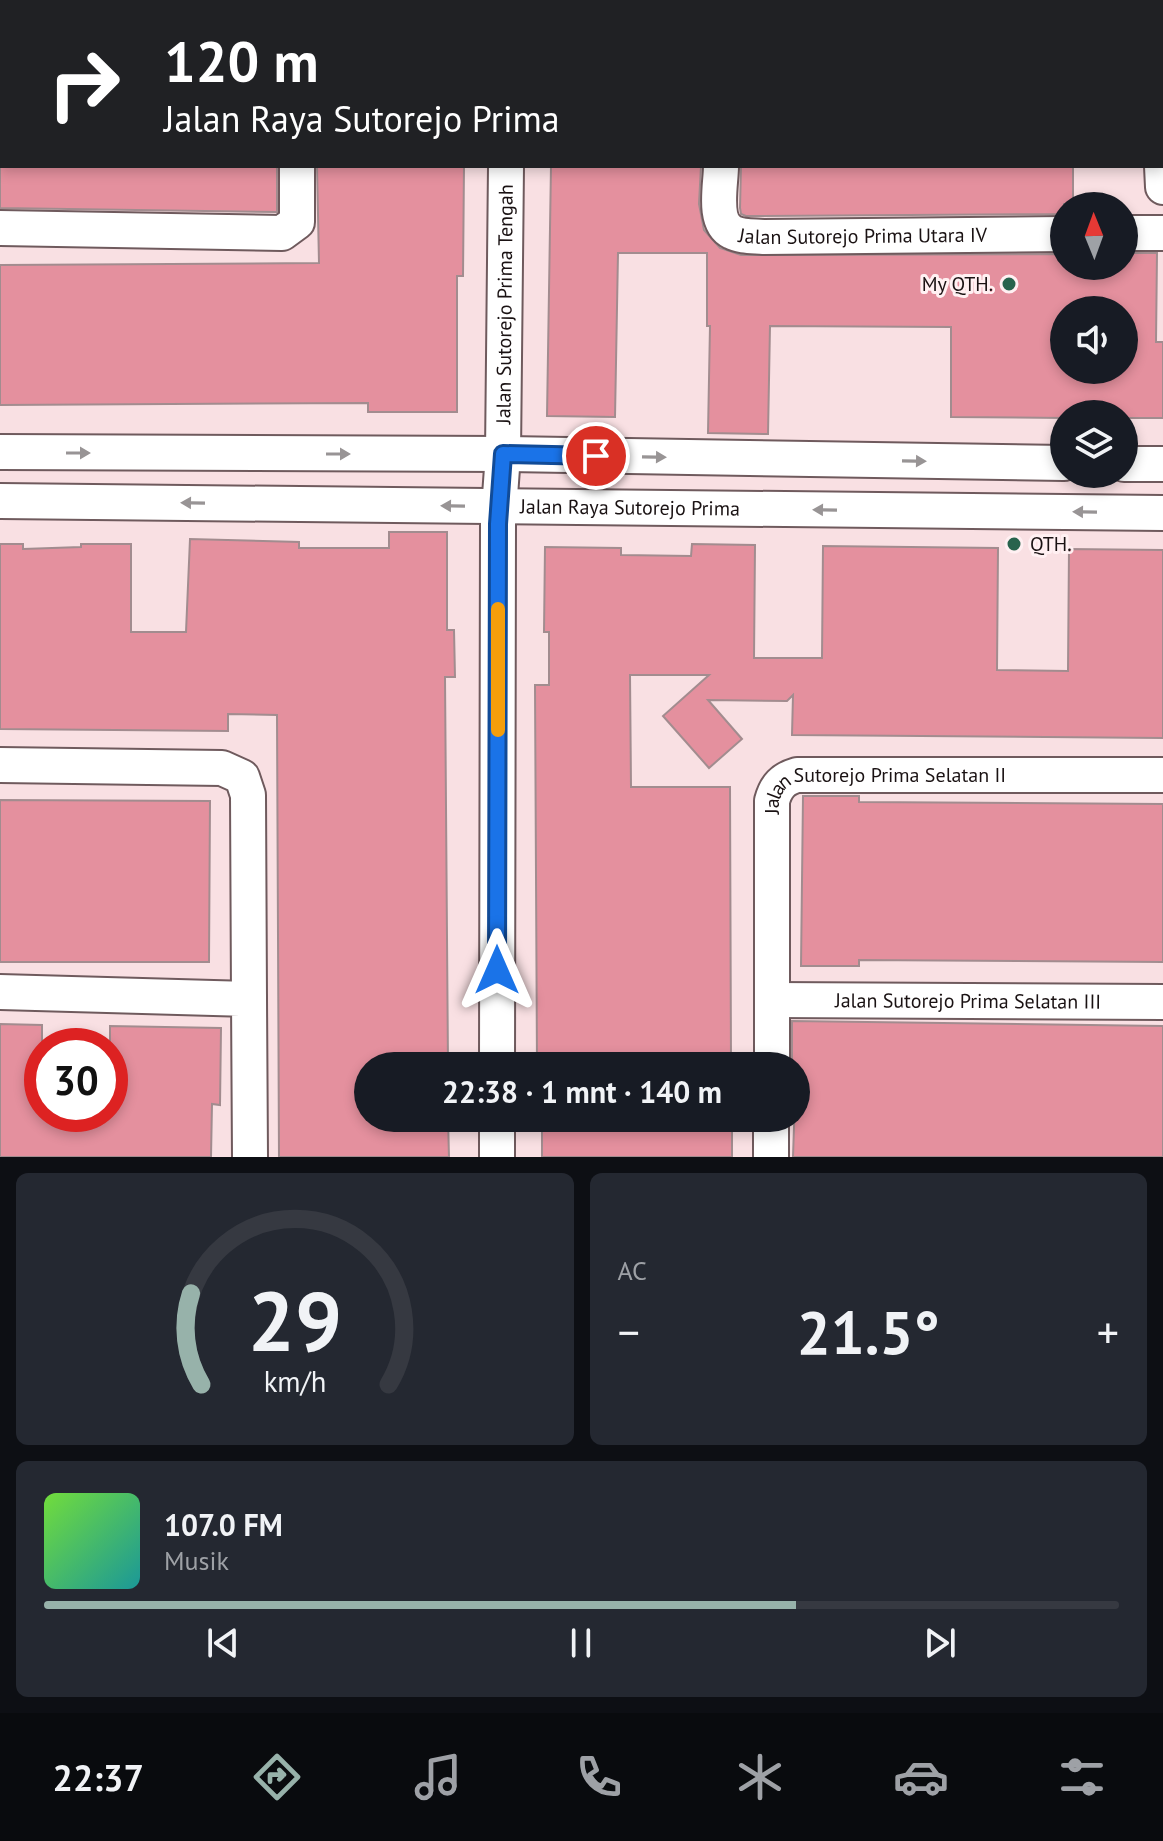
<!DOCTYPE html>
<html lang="id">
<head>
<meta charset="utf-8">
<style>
  body { margin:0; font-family:"PT Sans",sans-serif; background:#242831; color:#f1f3f6; height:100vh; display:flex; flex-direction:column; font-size:30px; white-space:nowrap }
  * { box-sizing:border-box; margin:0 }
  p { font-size:26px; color:#9ea1a6 }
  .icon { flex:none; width:44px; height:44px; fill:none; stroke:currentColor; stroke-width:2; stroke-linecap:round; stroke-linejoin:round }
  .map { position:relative; height:1157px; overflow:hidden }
  .panel { display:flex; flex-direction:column; gap:16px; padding:16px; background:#0d0f14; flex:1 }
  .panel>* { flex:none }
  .guide { position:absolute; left:0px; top:0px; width:1164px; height:168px; box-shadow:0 4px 12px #0003; background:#202124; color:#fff; overflow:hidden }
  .needle { width:52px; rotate:359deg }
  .buttons { position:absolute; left:1050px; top:192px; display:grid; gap:16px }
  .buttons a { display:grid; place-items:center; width:88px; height:88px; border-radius:50%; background:#171b24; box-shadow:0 4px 12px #0003; font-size:40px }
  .speed { position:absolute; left:24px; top:1028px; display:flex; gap:16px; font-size:40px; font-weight:700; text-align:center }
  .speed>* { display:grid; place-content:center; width:104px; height:104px; border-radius:50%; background:#171b24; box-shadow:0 4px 12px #0003; line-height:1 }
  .speed .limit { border:12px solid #d22; background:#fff; color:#111 }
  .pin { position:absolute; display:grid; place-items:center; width:68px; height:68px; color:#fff; margin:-34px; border:4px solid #fff; border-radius:50%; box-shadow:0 2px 8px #0007 }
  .me { position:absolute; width:88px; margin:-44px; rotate:0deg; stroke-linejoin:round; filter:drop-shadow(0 0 6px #0008) }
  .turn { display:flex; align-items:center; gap:28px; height:168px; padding:0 32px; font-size:36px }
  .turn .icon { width:104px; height:104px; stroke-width:2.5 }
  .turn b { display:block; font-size:56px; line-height:68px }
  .big { font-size:60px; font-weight:800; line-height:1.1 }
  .panel .card { flex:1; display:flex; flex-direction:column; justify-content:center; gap:12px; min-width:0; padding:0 28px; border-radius:12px; background:#242831 }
  .panel .dial { align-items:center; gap:0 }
  .dial svg { height:208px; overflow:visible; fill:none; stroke:#363941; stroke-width:7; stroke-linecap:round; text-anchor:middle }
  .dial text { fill:#f1f3f6; stroke:none }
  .song { display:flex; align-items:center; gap:24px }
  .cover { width:96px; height:96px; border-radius:12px; background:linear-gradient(135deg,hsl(100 70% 55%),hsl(180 70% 35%)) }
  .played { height:8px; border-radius:4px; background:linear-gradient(90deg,#97b2aa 70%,#363941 70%) }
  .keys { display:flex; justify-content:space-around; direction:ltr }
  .heat { display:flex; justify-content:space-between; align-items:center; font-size:44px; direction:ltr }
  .panel .tiles { flex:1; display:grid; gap:16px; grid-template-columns:1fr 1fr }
  .card:last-child { grid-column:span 2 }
  .trip { position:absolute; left:354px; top:1052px; width:456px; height:80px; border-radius:40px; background:#171b24; box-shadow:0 4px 12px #0003; font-weight:800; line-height:80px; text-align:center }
  .tabs { display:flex; height:128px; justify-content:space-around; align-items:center; background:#090b0e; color:#9ea1a6 }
  .tabs .icon { width:56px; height:56px }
  .tabs .on { color:#97b2aa }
  .tabs b { font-size:36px; color:#f1f3f6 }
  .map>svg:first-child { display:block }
  .building { fill:#e4909e; stroke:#a28c8f; stroke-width:2; fill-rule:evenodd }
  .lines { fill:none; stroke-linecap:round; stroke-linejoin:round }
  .minor-casing { stroke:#6f5a5d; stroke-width:38 }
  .minor { stroke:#fff; stroke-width:34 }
  .oneway { fill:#989495 }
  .route-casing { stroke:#114b97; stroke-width:20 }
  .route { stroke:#1a73e8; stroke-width:14 }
  .slow { stroke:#f59e0b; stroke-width:14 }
  .poi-dot { fill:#28634d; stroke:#fff0f2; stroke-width:3 }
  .labels { text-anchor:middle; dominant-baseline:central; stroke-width:6; stroke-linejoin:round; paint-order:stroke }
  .street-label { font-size:20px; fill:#1a1213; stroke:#fff0f2 }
  .poi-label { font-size:20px; fill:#1a1213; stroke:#fff0f2; text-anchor:end }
</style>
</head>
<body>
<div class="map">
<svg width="1163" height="1157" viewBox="0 0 1163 1157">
  <rect width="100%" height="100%" fill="#f9e0e3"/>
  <g class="building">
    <polygon points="0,166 277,166 277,212 0,208"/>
    <polygon points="317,166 464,166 463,276 457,276 457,412 368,412 368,403 0,405 0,265 319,263"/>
    <path d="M551 166H701L699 204 704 230 720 248 741 255 1064 254V266H1124V253H1157L1156 342H1163V418H1124V414H1064V418L951 417V327L770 326 768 434 708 433 710 326H707V253H618L615 417 547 416ZM1064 310H1124V370H1064Z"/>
    <polygon points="741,166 1073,166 1073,204 1064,204 1064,214 746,216 741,214 740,208"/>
    <polygon points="389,532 447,532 447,630 454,630 455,677 445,677 448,1066 368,1066 368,1118 448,1118 449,1157 279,1157 277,715 228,714 228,731 0,729 0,544 23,544 23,549 81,547 81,544 131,544 131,632 186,632 190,539 299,542 299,548 389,548"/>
    <polygon points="692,544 755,545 754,658 822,658 823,546 998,548 997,670 1068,671 1069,549 1163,550 1163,738 792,735 793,695 787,701 708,700 742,739 709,768 663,716 709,675 630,675 631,787 730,787 731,1066 537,1066 535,685 549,685 549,632 544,632 545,547 621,548 621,555 691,556"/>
    <polygon points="803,796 859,796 859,802 1163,804 1163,962 859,960 859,966 801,966"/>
    <polygon points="0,800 210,801 209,962 0,962"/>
    <polygon points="792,1021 1163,1026 1163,1157 793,1157 796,1066 792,1066"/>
    <polygon points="0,1024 42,1025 42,1114 110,1114 110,1026 221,1028 220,1105 212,1104 211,1157 0,1157"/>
    <rect x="542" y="1118" width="190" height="39"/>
  </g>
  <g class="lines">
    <defs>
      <g id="minor">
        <polyline points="722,0 722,2"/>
        <polyline points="1153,0 1153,2"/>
        <polyline points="296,2 296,0"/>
        <polyline points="507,2 507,0"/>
        <polyline points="0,59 2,59"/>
        <path id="s1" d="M721 166C721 185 712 222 732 232 741 237 754 236 764 237L1064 234"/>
        <polyline points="1162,166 1163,187"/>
        <polyline points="0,228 282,233 297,222 297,166"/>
        <polyline points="1124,233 1163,233"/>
        <polyline points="0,452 503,454 1064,463"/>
        <polyline points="1124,464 1163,464"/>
        <path id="s2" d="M0 501 1163 513"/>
        <polyline points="0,765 222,768 242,777 248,795 249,999"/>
        <polyline points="0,992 249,999 250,1157"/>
        <path id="s3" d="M772 1000 1163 1002"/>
        <path id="s4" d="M497 1066 498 524 503 454 506 166"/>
        <path id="s5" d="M772 1066V801C776 786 783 779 797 775H1163"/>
        <polyline points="497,1157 497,1118"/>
        <polyline points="771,1157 771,1118"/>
      </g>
    </defs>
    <use href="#minor" class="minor-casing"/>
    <use href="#minor" class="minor"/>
  </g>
  <defs><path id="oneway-solid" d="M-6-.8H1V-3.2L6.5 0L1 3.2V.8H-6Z" transform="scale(2)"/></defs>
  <g class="oneway">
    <use href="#oneway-solid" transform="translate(78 453)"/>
    <use href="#oneway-solid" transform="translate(338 454)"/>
    <use href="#oneway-solid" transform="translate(654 457) rotate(1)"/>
    <use href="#oneway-solid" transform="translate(914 461) rotate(1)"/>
    <use href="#oneway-solid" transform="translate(193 503) rotate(-179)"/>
    <use href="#oneway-solid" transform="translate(453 506) rotate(-179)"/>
    <use href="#oneway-solid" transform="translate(825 510) rotate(-179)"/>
    <use href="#oneway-solid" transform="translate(1085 512) rotate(-179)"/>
  </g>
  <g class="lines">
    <defs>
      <polyline id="route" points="497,970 498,524 503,454 596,456"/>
    </defs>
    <use href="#route" class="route-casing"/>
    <use href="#route" class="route"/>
    <polyline class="slow" points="498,730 498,609"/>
  </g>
  <g class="poi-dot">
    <circle cx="1009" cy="284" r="8"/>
    <circle cx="1014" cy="544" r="8"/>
  </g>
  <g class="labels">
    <g class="street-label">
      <text stroke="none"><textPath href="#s1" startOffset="202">Jalan Sutorejo Prima Utara IV</textPath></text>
      <text stroke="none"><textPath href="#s4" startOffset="762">Jalan Sutorejo Prima Tengah</textPath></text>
      <text stroke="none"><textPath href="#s2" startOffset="630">Jalan Raya Sutorejo Prima</textPath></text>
      <text stroke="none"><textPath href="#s5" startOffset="382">Jalan Sutorejo Prima Selatan II</textPath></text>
      <text stroke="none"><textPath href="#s3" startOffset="196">Jalan Sutorejo Prima Selatan III</textPath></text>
    </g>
    <g class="poi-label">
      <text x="993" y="284">My QTH.</text>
      <text x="1030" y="544" text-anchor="start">QTH.</text>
    </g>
  </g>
</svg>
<div class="buttons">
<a><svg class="needle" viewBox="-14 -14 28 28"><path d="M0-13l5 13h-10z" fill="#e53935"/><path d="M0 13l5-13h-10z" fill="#9ea1a6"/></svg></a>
<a><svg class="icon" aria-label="sound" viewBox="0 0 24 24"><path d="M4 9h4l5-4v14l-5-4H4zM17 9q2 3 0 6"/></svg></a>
<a><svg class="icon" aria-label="layers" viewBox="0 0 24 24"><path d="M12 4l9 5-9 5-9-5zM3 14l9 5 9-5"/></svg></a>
</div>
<div class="speed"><div class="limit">30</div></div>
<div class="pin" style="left:596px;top:456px;background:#d93025"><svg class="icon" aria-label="arrive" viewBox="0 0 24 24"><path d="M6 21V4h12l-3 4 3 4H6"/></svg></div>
<svg class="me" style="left:497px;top:970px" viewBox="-20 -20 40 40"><path d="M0-17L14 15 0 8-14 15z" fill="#1a73e8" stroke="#fff" stroke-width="4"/></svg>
<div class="trip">22:38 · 1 mnt · 140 m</div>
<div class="guide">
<div class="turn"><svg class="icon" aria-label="right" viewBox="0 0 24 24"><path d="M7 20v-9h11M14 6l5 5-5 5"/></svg><div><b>120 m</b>Jalan Raya Sutorejo Prima</div></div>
</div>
</div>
<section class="panel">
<div class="tiles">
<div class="card dial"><svg viewBox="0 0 100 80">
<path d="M14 69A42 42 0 1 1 86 69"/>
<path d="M14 69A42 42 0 0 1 10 34" stroke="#97b2aa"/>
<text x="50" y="56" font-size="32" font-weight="700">29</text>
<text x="50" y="72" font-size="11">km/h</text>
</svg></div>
<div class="card"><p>AC</p>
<div class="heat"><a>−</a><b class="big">21.5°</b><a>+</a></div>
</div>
<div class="card">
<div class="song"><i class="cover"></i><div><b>107.0 FM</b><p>Musik</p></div></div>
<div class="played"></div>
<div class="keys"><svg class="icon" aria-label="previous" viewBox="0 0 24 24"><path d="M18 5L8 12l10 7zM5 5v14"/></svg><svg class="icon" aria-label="pause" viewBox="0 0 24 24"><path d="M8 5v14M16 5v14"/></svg><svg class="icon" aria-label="next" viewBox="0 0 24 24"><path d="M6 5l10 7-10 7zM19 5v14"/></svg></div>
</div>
</div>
</section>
<nav class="tabs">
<b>22:37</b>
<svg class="icon on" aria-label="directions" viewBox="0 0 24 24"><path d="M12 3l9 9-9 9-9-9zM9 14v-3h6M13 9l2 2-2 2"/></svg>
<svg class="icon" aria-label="music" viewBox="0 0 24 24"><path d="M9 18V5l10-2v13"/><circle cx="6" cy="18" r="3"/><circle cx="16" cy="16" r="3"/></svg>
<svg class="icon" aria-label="phone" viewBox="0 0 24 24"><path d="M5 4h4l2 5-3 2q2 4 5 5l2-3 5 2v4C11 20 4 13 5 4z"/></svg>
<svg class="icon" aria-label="climate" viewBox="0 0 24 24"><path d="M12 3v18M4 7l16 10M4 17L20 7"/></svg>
<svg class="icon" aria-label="car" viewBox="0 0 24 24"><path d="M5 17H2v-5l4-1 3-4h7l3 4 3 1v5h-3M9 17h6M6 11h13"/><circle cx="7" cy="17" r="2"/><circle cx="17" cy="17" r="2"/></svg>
<svg class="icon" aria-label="filters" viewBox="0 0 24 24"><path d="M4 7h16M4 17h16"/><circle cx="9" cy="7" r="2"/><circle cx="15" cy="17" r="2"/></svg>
</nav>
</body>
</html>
